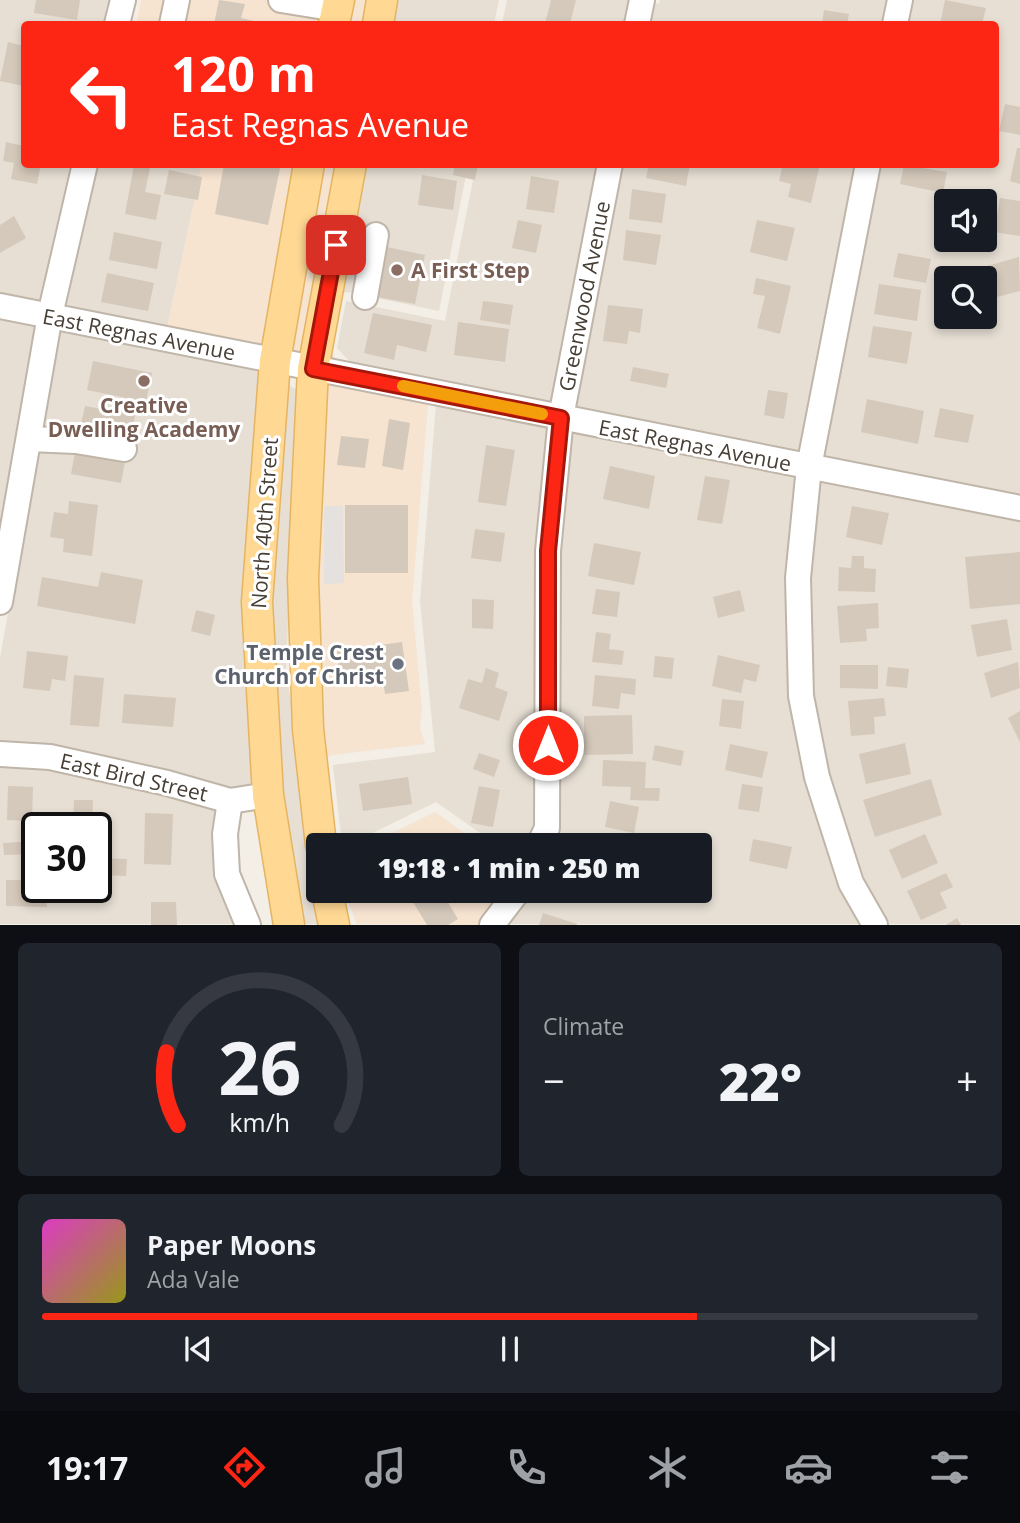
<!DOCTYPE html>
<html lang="en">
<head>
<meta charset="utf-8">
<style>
  body { margin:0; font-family:"Open Sans",sans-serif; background:#20242c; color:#f1f3f6; height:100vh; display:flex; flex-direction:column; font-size:26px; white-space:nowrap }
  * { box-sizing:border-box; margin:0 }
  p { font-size:23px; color:#9ea1a6 }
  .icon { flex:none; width:38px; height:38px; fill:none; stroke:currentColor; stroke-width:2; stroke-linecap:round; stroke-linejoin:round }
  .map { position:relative; height:925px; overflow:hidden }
  .side { display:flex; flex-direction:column; gap:18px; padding:18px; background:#0d0f14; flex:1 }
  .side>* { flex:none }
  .banner { position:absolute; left:21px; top:21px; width:978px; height:147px; border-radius:7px; box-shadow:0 4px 10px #0003; background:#fd2513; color:#fff; overflow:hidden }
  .tools { position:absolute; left:934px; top:189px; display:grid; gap:14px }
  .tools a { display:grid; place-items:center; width:63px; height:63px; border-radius:7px; background:#171b24; box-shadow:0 4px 10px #0003; font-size:35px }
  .speed { position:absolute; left:21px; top:812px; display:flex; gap:14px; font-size:35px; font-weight:700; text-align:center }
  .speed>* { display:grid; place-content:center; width:91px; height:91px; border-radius:50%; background:#171b24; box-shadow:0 4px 10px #0003; line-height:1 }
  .speed .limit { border:4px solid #111; border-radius:10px; background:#fff; color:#111 }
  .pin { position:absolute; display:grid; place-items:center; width:60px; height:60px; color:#fff; margin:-30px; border-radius:14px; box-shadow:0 4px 10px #0006 }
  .me { position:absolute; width:77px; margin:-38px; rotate:0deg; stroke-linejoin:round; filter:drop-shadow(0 0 5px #0008) }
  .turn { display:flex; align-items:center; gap:24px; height:147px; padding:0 35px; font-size:32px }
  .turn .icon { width:91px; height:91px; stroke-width:2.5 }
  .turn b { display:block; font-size:49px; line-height:60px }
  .big { font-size:52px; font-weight:800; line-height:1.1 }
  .side .widget { flex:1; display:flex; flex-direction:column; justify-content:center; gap:10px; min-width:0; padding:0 24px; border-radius:10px; background:#20242c }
  .side .dial { align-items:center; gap:0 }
  .dial svg { height:182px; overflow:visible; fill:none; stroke:#363941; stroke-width:7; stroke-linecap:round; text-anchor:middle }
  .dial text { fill:#f1f3f6; stroke:none }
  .song { display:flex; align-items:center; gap:21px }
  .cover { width:84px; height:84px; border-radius:10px; background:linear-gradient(135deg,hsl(310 70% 55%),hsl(60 70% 35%)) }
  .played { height:7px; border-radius:4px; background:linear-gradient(90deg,#fd2513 70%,#363941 70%) }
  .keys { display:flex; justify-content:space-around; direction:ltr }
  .heat { display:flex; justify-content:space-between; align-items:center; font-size:38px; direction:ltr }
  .side .tiles { flex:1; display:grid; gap:18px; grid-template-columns:1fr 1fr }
  .widget:last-child { grid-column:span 2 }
  .trip { position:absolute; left:306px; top:833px; width:406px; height:70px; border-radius:7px; background:#171b24; box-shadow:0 4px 10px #0003; font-weight:800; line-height:70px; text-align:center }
  .tab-bar { display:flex; height:112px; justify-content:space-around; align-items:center; background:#090b0e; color:#9ea1a6 }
  .tab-bar .icon { width:49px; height:49px }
  .tab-bar .active { color:#fd2513 }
  .tab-bar b { font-size:32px; color:#f1f3f6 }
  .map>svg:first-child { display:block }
  .residential { fill:#e7dfd4; fill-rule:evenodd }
  .commercial { fill:#f6e3d0 }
  .parking { fill:#e4e1de }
  .building { fill:#d5c9bb }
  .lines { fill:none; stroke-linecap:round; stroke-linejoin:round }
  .minor-casing { stroke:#bfb5a8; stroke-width:28 }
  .major-casing { stroke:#e5b462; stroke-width:33 }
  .minor { stroke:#fff; stroke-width:24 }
  .major { stroke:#ffd893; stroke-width:30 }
  .route-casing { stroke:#a4180c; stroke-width:18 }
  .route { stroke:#fd2513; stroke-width:12 }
  .slow { stroke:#f59e0b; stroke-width:12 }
  .education-dot { fill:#8d6e63; stroke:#fff; stroke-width:2.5 }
  .worship-dot { fill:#6b7280; stroke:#fff; stroke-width:2.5 }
  .labels { text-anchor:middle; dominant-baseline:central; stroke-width:6; stroke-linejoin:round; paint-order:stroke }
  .education-label { font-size:21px; font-weight:bold; fill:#785e54; stroke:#fff; text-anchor:start }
  .street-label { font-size:21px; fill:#463e35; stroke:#fff }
  .worship-label { font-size:21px; font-weight:bold; fill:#5b616d; stroke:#fff; text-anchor:end }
</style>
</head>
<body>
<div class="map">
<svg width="1020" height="925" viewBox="0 0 1020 925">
  <rect width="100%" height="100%" fill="#f3eee6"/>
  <g class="residential">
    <polygon points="0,0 113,0 107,24 24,24 24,164 75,165 43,303 0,295"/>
    <polygon points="392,0 499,0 494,24 387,24"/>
    <path d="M507 0H639L659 4 660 0H1020V924H507L531 891H700V845H497L436 802 348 845H342L333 765 435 752 420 601 438 380 350 362 337 348 346 301 445 321 476 165 996 164V24H502ZM947 201H985V240H947ZM947 278H985V317H947Z"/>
    <polygon points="95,165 202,165 167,328 62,307"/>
    <polygon points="361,165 468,165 439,311 348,292 343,293 339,297 330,352 339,363 325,360"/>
    <polygon points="0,317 39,324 0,547"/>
    <polygon points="58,328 264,372 258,786 231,790 0,743 0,658"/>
    <polygon points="283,382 297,390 286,674 301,752 314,866 324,924 299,924 277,794 267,602"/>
    <path d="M0 765 48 768 165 793 219 809 238 924H0ZM37 828H96V887H37Z"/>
  </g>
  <g class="commercial">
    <polygon points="141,0 329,0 325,24 136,24"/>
    <polygon points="349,0 372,0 368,24 344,24"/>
    <polygon points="202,165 300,165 267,348 167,328"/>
    <polygon points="319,165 342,165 306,356 286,352"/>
    <polygon points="322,382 428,405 412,601 422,709 420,728 425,744 332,755 327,758 324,766 334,845 331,845 318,728 312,585"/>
    <polygon points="435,812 481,845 368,845"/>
    <polygon points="344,891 507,891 479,925 357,924"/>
  </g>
  <polygon class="parking" points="324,506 343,506 344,583 324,584"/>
  <g class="building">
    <polygon points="36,0 80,0 77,20 34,13"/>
    <polygon points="219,0 245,4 241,18 254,21 253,24 214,24"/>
    <polygon points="551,0 576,0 570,24 545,24"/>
    <polygon points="945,0 986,8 982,24 940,24"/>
    <polygon points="824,10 849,14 847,24 822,24"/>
    <polygon points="8,42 24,46 24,86 0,81"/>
    <polygon points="1005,104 1020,107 1020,135 999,131"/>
    <polygon points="6,142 24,146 24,164 41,164 37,184 11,179 14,163 3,161"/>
    <polygon points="1017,148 1020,148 1020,184 1010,181"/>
    <polygon points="224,164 281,164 268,225 215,214"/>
    <polygon points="455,164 478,164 475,180 453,175"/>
    <polygon points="649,164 690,164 686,186 646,178"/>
    <polygon points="783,164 820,164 811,203 788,197 791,184 779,181"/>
    <polygon points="134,165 150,168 145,192 161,195 156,220 125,214"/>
    <polygon points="904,165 947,172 943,193 900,184"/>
    <polygon points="169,170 202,177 198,200 164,194"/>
    <polygon points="422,175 457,181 453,210 418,205"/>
    <polygon points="531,176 559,181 554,213 526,209"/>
    <polygon points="632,189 666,194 662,223 629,219"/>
    <polygon points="1000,198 1020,201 1020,236 994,232"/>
    <polygon points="14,216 26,238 0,253 0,225"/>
    <polygon points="518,220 542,225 536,253 512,248"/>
    <polygon points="757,220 795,228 787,261 750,252"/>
    <polygon points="626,230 661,235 656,265 623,260"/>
    <polygon points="114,232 162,242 157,269 109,260"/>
    <polygon points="387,247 425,255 415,304 377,297"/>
    <polygon points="898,253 931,259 926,283 893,277"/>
    <polygon points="1019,257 1020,291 989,299 985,278 983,278 980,268"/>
    <polygon points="107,273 154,283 148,311 101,302"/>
    <polygon points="756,278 791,286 780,334 757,328 765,296 753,294"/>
    <polygon points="879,284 921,290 917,321 874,314"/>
    <polygon points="483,301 513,305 510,325 480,320"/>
    <polygon points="608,305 643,309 640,333 629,331 627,344 603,341"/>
    <polygon points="373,313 432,325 426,352 397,345 394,360 364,353"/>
    <polygon points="458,322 509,329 505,362 454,355"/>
    <polygon points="873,326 912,332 907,364 868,357"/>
    <polygon points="93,361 152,373 146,402 87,390"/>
    <polygon points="633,367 669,374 666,388 630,381"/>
    <polygon points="768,390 788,393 784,419 764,415"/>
    <polygon points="867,399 924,411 918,444 861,432"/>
    <polygon points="85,406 135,415 130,442 79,433"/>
    <polygon points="940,408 974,415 968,443 934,437"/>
    <polygon points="389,419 410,423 403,470 382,466"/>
    <polygon points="341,436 369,439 365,468 337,465"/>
    <polygon points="486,445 515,450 506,506 478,502"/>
    <polygon points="76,447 126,456 121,483 71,474"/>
    <polygon points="610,466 655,476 649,509 603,499"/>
    <polygon points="705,476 730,480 722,524 697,520"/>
    <polygon points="69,501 98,505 92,556 63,552 64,539 50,537 54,512 68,514"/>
    <rect x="345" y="505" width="63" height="68"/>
    <polygon points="852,506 889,513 882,545 846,537"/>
    <polygon points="475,529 505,533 501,562 471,558"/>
    <polygon points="594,543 641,552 634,585 588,576"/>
    <polygon points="1020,552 1020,604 970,609 965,557"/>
    <polygon points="852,556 864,556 864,568 876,569 875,592 838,591 839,567 851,568"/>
    <polygon points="101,572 143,580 135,624 37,606 42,577 98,587"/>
    <polygon points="596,589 620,592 617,617 592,614"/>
    <polygon points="740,590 745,611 718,618 713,597"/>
    <polygon points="472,599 494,600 493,629 472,628"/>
    <polygon points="878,603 879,628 866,629 867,641 840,643 837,606"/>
    <polygon points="196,610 215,615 210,636 191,631"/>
    <polygon points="1007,619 1012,650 977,657 971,625"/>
    <polygon points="596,632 611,634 609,649 624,651 622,665 592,662"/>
    <polygon points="402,642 409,691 385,694 382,673 340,678 337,651"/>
    <polygon points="27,651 68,656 65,681 52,679 50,691 23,688"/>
    <polygon points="718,655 760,665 756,682 744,679 741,693 712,686"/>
    <polygon points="655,656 674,658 672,679 653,677"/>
    <polygon points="1018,662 1020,688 991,698 984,673"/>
    <polygon points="840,665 878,665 878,689 840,688"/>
    <polygon points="888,667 909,669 907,688 886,686"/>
    <polygon points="486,668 499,673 495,687 508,692 499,721 459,708 468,679 482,683"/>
    <polygon points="74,675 104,678 99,727 70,725"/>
    <polygon points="595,675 636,679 635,695 621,693 619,709 592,706"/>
    <polygon points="124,694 176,698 173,727 122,723"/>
    <polygon points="884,698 886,716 874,717 875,734 851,736 848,701"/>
    <polygon points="722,699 744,701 741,729 719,726"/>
    <polygon points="1020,711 1020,742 1008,718"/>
    <polygon points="632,715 633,754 584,755 584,716"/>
    <polygon points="905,743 911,774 866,784 859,754"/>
    <polygon points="730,744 768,752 762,778 725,770"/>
    <polygon points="655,745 684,751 681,766 652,760"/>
    <polygon points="479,753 500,760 494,777 473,769"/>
    <polygon points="603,760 646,762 645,788 660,788 659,801 630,800 631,787 602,786"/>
    <polygon points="408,777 412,804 363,811 359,784"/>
    <polygon points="931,779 942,815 875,837 863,800"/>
    <polygon points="742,784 763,787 759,812 738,809"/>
    <polygon points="8,786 33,787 32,821 7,820"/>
    <polygon points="479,786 500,790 493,827 471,823"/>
    <polygon points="74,800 93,800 92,828 73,828"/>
    <polygon points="610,801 639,807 634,833 605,827"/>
    <polygon points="145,813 173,814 171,865 144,864"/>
    <rect x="44" y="821" width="22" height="7"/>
    <polygon points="925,834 938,863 902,879 889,850"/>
    <polygon points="753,839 792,847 787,869 749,861"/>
    <polygon points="37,841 37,854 4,855 3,843"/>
    <polygon points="99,858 127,859 126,876 98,875"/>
    <polygon points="34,867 37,867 37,887 47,887 47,907 6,906 6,880 34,880"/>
    <polygon points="946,873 953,887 940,893 947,908 921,920 907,891"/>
    <polygon points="410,891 441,891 458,919 448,925 427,925 407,892"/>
    <polygon points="459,891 483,891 469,902"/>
    <polygon points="151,902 176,902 177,925 151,925"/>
    <polygon points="543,913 577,924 577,925 539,925"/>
    <polygon points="957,918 961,925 946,925"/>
  </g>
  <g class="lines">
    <defs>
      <g id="minor">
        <polyline points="281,0 337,9"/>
        <polyline points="117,24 123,0"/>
        <polyline points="172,24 177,0"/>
        <polyline points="637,24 642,0"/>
        <polyline points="895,24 900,0"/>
        <polyline points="868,164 809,467 798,578 801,696 817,777 851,883 875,925"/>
        <polyline points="365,297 376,235"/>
        <polyline points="0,306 1020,508"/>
        <polyline points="29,439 76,441 124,449"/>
        <polyline points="0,602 50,315 85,164"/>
        <polyline points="0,754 50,757 167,783 230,801 268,795"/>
        <polyline points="230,801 225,834 227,874 248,925"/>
        <polyline points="539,845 547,828 548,551 561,417 610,164"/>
        <polyline points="492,925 518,891"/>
      </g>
      <g id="major">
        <polyline points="334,24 339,0"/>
        <polyline points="378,24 382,0"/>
        <polyline points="321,845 308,729 303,578 313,369 351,164"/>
        <polyline points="327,891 334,925"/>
        <polyline points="289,925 268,795 257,602 275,361 309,164"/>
      </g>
    </defs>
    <use href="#minor" class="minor-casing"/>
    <use href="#major" class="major-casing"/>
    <use href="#minor" class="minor"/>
    <use href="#major" class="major"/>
  </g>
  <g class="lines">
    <defs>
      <polyline id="route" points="336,245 313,369 561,418 548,551 548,745"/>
    </defs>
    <use href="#route" class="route-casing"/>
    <use href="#route" class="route"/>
    <polyline class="slow" points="403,386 542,414"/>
  </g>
  <g class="education-dot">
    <circle cx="397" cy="270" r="7"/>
    <circle cx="144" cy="381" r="7"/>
  </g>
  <circle class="worship-dot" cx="398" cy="664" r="7"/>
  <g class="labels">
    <g class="education-label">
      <text x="411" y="270">A First Step</text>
      <text x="144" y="405" text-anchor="middle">Creative<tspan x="144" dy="24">Dwelling Academy</tspan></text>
    </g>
    <g class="street-label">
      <text transform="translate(584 296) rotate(-79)">Greenwood Avenue</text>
      <text transform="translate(139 334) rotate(11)">East Regnas Avenue</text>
      <text transform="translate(695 445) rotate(11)">East Regnas Avenue</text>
      <text transform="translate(264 523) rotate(-86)">North 40th Street</text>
      <text transform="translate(134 777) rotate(13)">East Bird Street</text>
    </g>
    <g class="worship-label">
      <text x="384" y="652">Temple Crest<tspan x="384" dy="24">Church of Christ</tspan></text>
    </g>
  </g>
</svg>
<div class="tools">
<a><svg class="icon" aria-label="sound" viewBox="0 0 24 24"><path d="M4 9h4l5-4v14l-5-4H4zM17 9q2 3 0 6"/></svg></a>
<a><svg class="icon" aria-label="search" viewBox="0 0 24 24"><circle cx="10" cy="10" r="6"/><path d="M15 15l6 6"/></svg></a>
</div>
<div class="speed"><div class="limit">30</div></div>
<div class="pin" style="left:336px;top:245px;background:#d93025"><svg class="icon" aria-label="arrive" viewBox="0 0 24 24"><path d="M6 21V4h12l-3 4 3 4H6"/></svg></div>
<svg class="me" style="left:548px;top:745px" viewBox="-20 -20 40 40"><circle r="17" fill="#fd2513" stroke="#fff" stroke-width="3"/><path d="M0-11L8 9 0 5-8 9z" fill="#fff"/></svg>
<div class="trip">19:18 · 1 min · 250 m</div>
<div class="banner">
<div class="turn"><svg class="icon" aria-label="left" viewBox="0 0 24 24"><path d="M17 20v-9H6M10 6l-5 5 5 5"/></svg><div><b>120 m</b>East Regnas Avenue</div></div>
</div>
</div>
<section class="side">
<div class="tiles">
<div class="widget dial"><svg viewBox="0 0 100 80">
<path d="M14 69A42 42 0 1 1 86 69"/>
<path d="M14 69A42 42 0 0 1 9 37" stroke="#fd2513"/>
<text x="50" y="56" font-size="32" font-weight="700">26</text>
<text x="50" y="72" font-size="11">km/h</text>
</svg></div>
<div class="widget"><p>Climate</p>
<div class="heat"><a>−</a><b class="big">22°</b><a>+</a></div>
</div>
<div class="widget">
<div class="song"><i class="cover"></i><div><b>Paper Moons</b><p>Ada Vale</p></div></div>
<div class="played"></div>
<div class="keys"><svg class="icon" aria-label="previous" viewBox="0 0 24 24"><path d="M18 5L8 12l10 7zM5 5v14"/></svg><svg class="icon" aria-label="pause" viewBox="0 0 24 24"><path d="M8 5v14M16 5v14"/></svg><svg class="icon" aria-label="next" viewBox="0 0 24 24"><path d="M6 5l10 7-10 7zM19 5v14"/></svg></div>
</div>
</div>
</section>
<nav class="tab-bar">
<b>19:17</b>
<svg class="icon active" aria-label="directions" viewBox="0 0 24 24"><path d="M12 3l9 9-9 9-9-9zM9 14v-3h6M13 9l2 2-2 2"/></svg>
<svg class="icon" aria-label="music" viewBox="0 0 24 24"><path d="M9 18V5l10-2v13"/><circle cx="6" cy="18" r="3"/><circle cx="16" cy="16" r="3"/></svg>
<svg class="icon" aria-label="phone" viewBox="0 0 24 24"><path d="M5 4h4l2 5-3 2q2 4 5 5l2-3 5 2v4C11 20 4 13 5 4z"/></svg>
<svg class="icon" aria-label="climate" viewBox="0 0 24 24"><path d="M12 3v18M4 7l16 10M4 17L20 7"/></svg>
<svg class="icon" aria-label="car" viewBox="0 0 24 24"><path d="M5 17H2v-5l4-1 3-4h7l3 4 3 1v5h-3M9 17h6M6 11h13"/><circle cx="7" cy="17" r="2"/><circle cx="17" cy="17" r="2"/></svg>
<svg class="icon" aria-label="filters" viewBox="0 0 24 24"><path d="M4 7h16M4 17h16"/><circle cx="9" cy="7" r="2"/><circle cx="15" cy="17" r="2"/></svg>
</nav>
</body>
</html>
